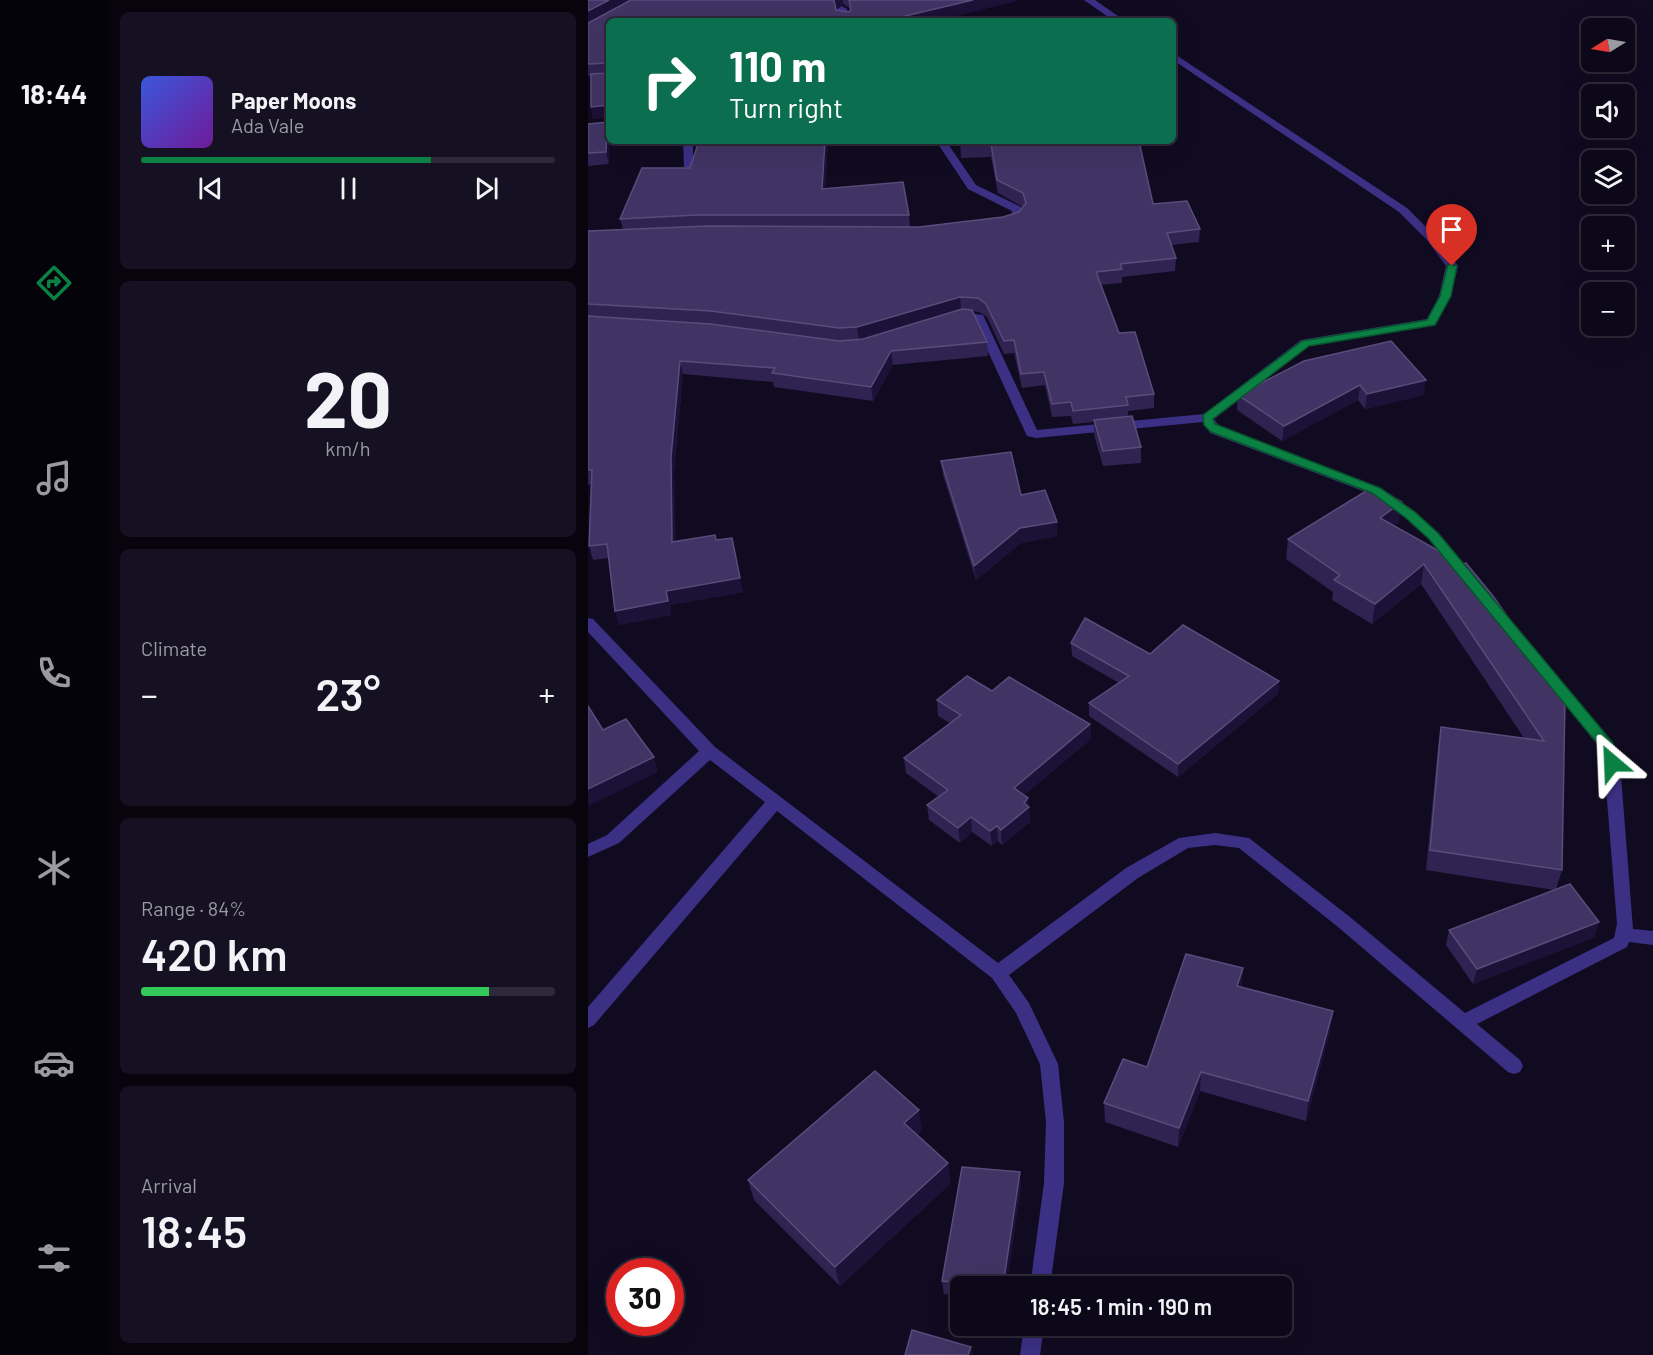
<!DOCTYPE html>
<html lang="en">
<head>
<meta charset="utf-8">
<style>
  body { margin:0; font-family:Barlow,sans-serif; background:#161122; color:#f1f3f6; height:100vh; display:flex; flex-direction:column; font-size:22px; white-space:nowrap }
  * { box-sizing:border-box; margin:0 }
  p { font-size:20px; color:#9a9aa2 }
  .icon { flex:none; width:33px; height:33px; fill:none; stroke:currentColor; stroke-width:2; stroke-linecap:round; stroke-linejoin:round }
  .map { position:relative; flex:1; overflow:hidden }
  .sheet { display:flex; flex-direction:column; gap:12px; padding:12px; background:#07040e; width:480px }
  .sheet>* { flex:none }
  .top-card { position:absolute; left:18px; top:18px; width:570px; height:126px; border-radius:9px; box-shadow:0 6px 24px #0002,0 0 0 2px #2d2938; background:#0b6e4f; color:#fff; overflow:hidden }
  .needle { width:39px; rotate:259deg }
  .tools { position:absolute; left:993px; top:18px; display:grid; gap:12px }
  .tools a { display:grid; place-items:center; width:54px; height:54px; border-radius:9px; background:#0d0819; box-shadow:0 6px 24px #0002,0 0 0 2px #2d2938; font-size:30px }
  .speed { position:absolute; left:18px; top:1258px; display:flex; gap:12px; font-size:30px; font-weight:700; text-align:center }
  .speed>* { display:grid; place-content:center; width:78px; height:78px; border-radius:50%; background:#0d0819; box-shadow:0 6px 24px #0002,0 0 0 2px #2d2938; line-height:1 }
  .speed .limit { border:9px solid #d22; background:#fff; color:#111 }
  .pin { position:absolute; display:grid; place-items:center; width:51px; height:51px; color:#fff; margin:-62px -26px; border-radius:50% 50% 50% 0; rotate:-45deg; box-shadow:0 0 6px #0007 }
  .pin .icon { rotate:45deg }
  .me { position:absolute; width:66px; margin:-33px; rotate:334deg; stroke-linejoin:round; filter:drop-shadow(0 0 4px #0008) }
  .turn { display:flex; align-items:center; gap:21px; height:126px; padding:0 24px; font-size:27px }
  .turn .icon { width:78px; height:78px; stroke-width:2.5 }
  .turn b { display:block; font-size:42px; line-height:51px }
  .big { font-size:45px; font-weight:600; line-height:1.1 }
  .sheet .widget { flex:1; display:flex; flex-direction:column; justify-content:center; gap:9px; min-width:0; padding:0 21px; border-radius:9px; background:#161122 }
  .sheet .dial { align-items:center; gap:0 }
  .dial b { font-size:78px; line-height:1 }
  .song { display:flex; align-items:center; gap:18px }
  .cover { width:72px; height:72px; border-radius:9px; background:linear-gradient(135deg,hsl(230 70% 55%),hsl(280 70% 35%)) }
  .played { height:6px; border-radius:3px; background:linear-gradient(90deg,#0b8043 70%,#2d2938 70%) }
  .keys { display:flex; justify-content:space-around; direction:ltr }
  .heat { display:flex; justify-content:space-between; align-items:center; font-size:33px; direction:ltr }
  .charge { height:9px; border-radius:4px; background:linear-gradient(90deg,#34c759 84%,#2d2938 0) }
  .trip { position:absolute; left:362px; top:1276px; width:342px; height:60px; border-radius:9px; background:#0d0819; box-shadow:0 6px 24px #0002,0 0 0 2px #2d2938; font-weight:600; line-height:60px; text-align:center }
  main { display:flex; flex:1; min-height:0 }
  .tab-bar { display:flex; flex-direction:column; width:108px; justify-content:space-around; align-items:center; background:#05030a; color:#9a9aa2 }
  .tab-bar .icon { width:42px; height:42px }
  .tab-bar .selected { color:#0b8043 }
  .tab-bar b { font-size:27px; color:#f1f3f6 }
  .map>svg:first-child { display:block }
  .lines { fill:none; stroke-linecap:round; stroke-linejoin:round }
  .minor { fill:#3c3085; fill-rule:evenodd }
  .wall { fill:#302251; fill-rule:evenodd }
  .shaded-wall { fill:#1c1136 }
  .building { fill:#413464; stroke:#594c7c; stroke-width:1.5 }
  .route { fill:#0b8043; stroke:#07532c; stroke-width:1.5 }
</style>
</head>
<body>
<main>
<nav class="tab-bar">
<b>18:44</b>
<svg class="icon selected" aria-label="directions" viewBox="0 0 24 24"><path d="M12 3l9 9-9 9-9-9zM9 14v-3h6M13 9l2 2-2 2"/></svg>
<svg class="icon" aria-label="music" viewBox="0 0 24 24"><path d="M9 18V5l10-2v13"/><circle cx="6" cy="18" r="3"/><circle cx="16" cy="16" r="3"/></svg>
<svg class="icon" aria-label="phone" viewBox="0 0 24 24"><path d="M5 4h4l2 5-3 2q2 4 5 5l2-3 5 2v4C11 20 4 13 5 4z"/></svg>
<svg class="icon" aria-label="climate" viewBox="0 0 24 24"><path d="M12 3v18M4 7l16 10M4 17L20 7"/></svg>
<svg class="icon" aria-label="car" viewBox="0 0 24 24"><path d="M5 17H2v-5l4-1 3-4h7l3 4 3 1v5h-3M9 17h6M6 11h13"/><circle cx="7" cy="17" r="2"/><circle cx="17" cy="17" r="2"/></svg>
<svg class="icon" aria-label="filters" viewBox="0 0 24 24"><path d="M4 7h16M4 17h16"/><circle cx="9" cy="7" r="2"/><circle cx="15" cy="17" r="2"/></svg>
</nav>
<section class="sheet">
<div class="widget">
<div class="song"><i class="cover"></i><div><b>Paper Moons</b><p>Ada Vale</p></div></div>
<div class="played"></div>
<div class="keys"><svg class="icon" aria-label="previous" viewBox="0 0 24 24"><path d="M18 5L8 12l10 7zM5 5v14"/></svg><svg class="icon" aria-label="pause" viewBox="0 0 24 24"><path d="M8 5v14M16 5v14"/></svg><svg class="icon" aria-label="next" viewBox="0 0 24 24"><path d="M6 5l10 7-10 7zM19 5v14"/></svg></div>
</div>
<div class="widget dial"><b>20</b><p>km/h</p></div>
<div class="widget"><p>Climate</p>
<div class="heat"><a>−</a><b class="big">23°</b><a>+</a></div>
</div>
<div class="widget"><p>Range · 84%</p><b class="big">420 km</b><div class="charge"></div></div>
<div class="widget"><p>Arrival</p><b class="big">18:45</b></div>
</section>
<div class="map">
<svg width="1065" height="1355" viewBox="0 0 1065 1355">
  <rect width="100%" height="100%" fill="#110b21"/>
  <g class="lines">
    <g class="minor">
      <polygon points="496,0 507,0 537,21 526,21"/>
      <polygon points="254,6 259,9 262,21 252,21 249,9"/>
      <polygon points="585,53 819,208 847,236 870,266 863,296 847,325 721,346 626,419 632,427 793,488 851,533 881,570 883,573 881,576 871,576 841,539 817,518 783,494 622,433 615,422 448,438 439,436 386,321 375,320 366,323 360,319 374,312 395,315 449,430 616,414 713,340 839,319 851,296 858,266 839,240 811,212 585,60"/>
      <polygon points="95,141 105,141 105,169 96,167"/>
      <polygon points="348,141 358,141 388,185 433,207 436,217 431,223 412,226 412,222 424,217 424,211 380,189"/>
      <polygon points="0,618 5,619 127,747 410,963 538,868 591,838 627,833 661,838 762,917 877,1013 1026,938 1029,924 1016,763 1012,748 945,665 947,661 957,661 1027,746 1032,763 1045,929 1065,931 1065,945 1041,942 1039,947 889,1024 932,1060 935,1066 932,1072 926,1074 920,1072 750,927 651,848 627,845 600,848 550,878 421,975 441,1003 470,1064 476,1122 476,1183 462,1287 442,1287 456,1183 458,1122 452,1064 428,1013 404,978 189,811 6,1025 0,1028 0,1007 177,802 122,760 31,843 0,857 0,844 19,835 111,751 0,632"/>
      <polygon points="436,1326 456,1326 452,1355 432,1355"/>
    </g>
  </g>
  <g class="wall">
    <path d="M0 0H428V1L346 21H21V117L5 119 3 107V76H0ZM255 4 261 8 262 10 261 12 248 10V8Z"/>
    <polygon points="19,122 21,164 0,166 0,124"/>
    <polygon points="240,141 237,189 321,215 322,227 331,227 415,217 431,212 435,207 410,193 403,157 373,158 372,141 551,141 565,204 612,229 611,242 583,245 588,258 587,271 534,277 534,283 512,285 531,333 566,394 566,408 540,411 540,416 553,447 553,463 515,466 506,435 506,422 485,424 483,416 464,417 457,385 434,388 426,353 416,354 399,317 391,312 384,311 399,342 400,356 305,365 285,401 186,387 185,382 95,374 86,471 87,542 128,540 155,592 82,605 83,615 31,625 27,611 21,558 5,560 1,546 3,484 0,485 0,231 35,229 32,219 102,168"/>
    <polygon points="716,361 836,395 777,409 770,400 694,441 649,410 650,395"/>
    <polygon points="353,461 433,495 469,522 469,536 433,543 388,580 355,475"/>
    <polygon points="811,522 806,526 977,699 974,870 968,889 1007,937 885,984 858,945 861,930 966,890 838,870 850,747 853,727 936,738 833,584 784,624 744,600 745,592 698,559 700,539"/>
    <polygon points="483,643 562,654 691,681 690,694 590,777 501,716 501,703 531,683 484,656"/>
    <polygon points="404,691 502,724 503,739 436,795 441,807 442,822 414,845 410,841 404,846 384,832 372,843 341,820 339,805 351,797 318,773 316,758 362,723 350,716 349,700"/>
    <polygon points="655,968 653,987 742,1031 718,1121 612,1091 590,1147 517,1122 516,1103 559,1067"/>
    <polygon points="334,1130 329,1135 363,1183 252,1286 166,1200 160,1180"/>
    <polygon points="433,1186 418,1287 372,1287 372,1295 356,1294 354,1281"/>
  </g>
  <g class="shaded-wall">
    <polygon points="21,0 45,0 0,24 0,11"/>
    <polygon points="246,0 255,0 255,4 247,8"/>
    <polygon points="385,0 428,0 428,1 346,21 296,21"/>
    <polygon points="21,105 21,117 5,119 3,107"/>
    <polygon points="19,122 21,129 21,141 22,141 21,164 18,152"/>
    <polygon points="237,141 240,141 236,202 234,189"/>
    <polygon points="372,297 373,310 271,341 269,327"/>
    <polygon points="303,351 305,365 285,401 283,387"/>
    <polygon points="92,361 95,374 86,471 88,556 84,542 83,457"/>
    <polygon points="838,380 836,395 777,409 779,394"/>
    <polygon points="772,385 770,400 694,441 696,426"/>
    <polygon points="814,502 811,522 789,538 792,518"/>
    <polygon points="469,522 469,536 433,543 388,580 386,566 432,528"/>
    <polygon points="144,538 155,592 82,605 83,615 31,625 27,611 78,591"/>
    <polygon points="836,564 833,584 784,624 787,604"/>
    <polygon points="691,681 690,694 590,777 590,764"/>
    <polygon points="502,724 503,739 427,803 426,788"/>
    <polygon points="66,757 70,772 0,806 0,789"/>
    <polygon points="440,798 442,822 414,845 413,830"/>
    <polygon points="383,817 384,832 372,843 370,828"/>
    <polygon points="409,826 410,841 404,846 402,831"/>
    <polygon points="1011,922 1007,937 885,984 889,969"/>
    <polygon points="655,968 653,988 649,986"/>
    <polygon points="745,1011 742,1031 718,1121 720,1101"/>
    <polygon points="613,1072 612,1091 590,1147 591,1128"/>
    <polygon points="331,1110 334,1130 320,1143 316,1123"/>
    <polygon points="360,1163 363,1183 252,1286 247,1267"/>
    <polygon points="432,1172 433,1186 418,1287 415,1287"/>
    <polygon points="383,1347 384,1355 380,1355"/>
  </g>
  <g class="building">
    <polygon points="0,0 21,0 0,11"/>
    <polygon points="43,0 246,0 248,10 261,12 263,9 261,0 385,0 296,21 21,21 21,105 3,107 3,74 20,73 20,63 0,64 0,23"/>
    <polygon points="19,122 18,152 0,153 0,124"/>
    <polygon points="111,141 237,141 234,189 315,182 321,215 109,215 32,219 54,168 102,168"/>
    <polygon points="372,141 551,141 565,204 599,201 612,229 579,233 588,258 532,264 534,269 508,272 531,333 547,332 566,394 538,397 540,405 485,411 483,402 464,404 456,372 433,374 426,340 416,341 398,304 390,298 372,297 269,327 251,328 123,311 0,304 0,231 120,226 331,227 415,217 431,212 438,203 435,193 409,180 403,144 372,145"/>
    <polygon points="374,309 384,310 399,342 303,351 283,387 184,373 187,368 92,361 83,457 84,542 127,535 128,540 144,538 152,578 78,591 80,601 27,611 19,544 1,546 4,470 0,470 0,316 122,324 251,341 275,339"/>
    <polygon points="803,341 838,380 779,394 772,385 696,426 650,395 716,361"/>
    <polygon points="544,416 553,447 515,451 506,420"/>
    <polygon points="423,452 433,495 457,490 469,522 432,528 386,566 353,461"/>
    <polygon points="786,486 814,502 792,518 874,564 878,563 905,596 977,699 974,870 842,850 853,727 956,741 836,564 787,604 746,580 752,575 700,539"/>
    <polygon points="497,618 562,654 595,625 691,681 590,764 501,703 541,676 483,643"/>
    <polygon points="379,676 404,691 421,677 502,724 426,788 440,798 436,803 441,807 413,830 409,826 402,831 383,817 370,828 339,805 360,790 316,758 373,715 349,700"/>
    <polygon points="0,706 15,730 38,719 66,757 0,789"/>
    <polygon points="982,884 1011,922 889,969 861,930"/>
    <polygon points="598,954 655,968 649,986 745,1011 720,1101 613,1072 591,1128 516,1103 535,1059 559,1067"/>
    <polygon points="287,1071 331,1110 316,1123 360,1163 247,1267 160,1180"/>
    <polygon points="374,1167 432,1172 415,1286 354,1281"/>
    <polygon points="324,1330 383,1347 380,1355 317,1355"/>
  </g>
  <polygon class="route" points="860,264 869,266 863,296 847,325 721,346 625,419 627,424 792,488 827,512 850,533 1025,743 1032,763 1029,767 1019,767 1013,748 841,539 818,518 784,493 623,432 616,425 615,415 714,341 839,320 852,296"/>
</svg>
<div class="tools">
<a><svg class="needle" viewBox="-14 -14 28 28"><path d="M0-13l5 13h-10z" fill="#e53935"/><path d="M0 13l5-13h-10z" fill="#9a9aa2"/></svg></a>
<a><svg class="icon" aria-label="sound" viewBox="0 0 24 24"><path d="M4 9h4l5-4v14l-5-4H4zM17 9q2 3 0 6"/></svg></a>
<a><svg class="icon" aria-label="layers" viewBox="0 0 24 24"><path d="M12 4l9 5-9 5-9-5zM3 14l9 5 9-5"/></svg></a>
<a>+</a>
<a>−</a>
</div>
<div class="speed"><div class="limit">30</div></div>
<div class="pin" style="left:864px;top:266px;background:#d93025"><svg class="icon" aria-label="arrive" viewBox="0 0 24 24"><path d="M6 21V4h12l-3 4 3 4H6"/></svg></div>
<svg class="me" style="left:1024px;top:763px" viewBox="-20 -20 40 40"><path d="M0-17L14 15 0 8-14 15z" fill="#0b8043" stroke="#fff" stroke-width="4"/></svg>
<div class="trip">18:45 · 1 min · 190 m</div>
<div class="top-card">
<div class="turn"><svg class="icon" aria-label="right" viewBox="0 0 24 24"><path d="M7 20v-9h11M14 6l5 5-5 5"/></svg><div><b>110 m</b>Turn right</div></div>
</div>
</div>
</main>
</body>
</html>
